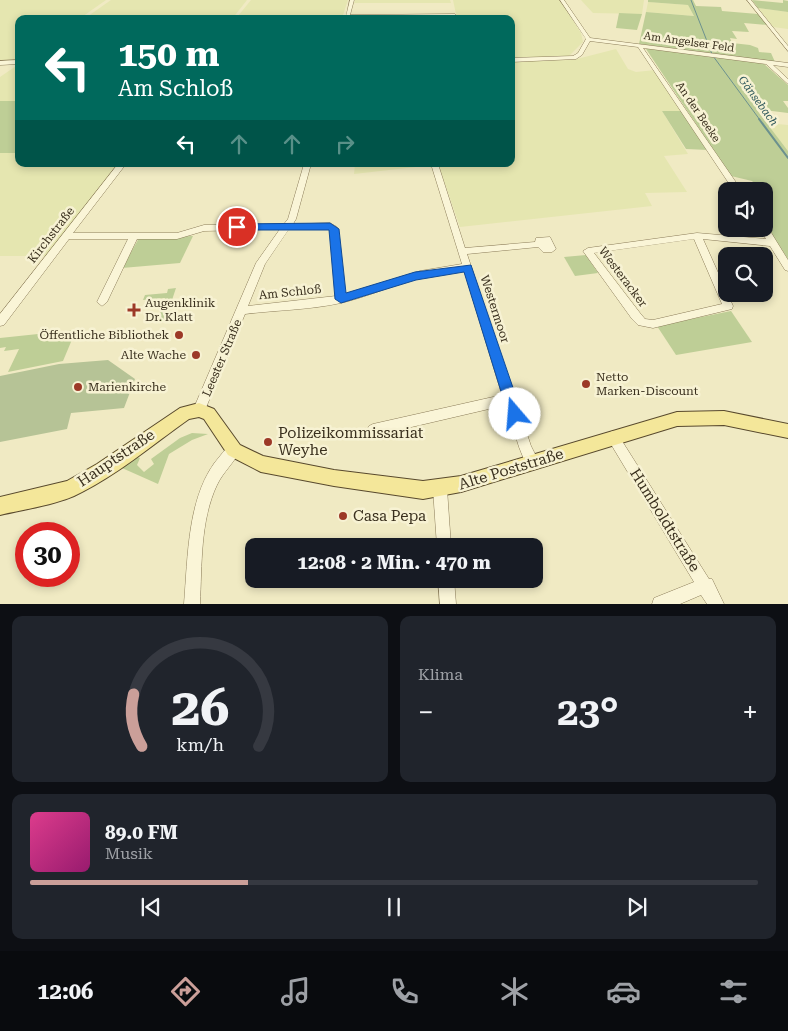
<!DOCTYPE html>
<html lang="de">
<head>
<meta charset="utf-8">
<style>
  body { margin:0; font-family:"Roboto Serif",serif; background:#20242c; color:#f1f3f6; height:100vh; display:flex; flex-direction:column; font-size:19px; white-space:nowrap }
  * { box-sizing:border-box; margin:0 }
  p { font-size:16px; color:#9ea1a6 }
  .icon { flex:none; width:28px; height:28px; fill:none; stroke:currentColor; stroke-width:2; stroke-linecap:round; stroke-linejoin:round }
  .map { position:relative; height:604px; overflow:hidden }
  .details { display:flex; flex-direction:column; gap:12px; padding:12px; background:#0d0f14; flex:1 }
  .details>* { flex:none }
  .hud { position:absolute; left:15px; top:15px; width:500px; height:152px; border-radius:10px; box-shadow:0 2px 8px #0003; background:#00695c; color:#fff; overflow:hidden }
  .buttons { position:absolute; left:718px; top:182px; display:grid; gap:10px }
  .buttons a { display:grid; place-items:center; width:55px; height:55px; border-radius:10px; background:#171b24; box-shadow:0 2px 8px #0003; font-size:25px }
  .speed { position:absolute; left:15px; top:522px; display:flex; gap:10px; font-size:25px; font-weight:700; text-align:center }
  .speed>* { display:grid; place-content:center; width:65px; height:65px; border-radius:50%; background:#171b24; box-shadow:0 2px 8px #0003; line-height:1 }
  .speed .limit { border:8px solid #d22; background:#fff; color:#111 }
  .pin { position:absolute; display:grid; place-items:center; width:42px; height:42px; color:#fff; margin:-21px; border:2px solid #fff; border-radius:50%; box-shadow:0 1px 5px #0007 }
  .me { position:absolute; width:55px; margin:-28px; rotate:342deg; stroke-linejoin:round; filter:drop-shadow(0 0 4px #0008) }
  .turn { display:flex; align-items:center; gap:18px; height:105px; padding:0 20px; font-size:22px }
  .turn .icon { width:65px; height:65px; stroke-width:2.5 }
  .turn b { display:block; font-size:35px; line-height:42px }
  .lanes { display:flex; align-items:center; height:48px; padding:0 20px; background:#0003; justify-content:center; gap:25px; direction:ltr }
  .lanes .off { opacity:.35 }
  .big { font-size:38px; font-weight:700; line-height:1.1 }
  .details .card { flex:1; display:flex; flex-direction:column; justify-content:center; gap:8px; min-width:0; padding:0 18px; border-radius:10px; background:#20242c }
  .details .dial { align-items:center; gap:0 }
  .dial svg { height:130px; overflow:visible; fill:none; stroke:#363941; stroke-width:7; stroke-linecap:round; text-anchor:middle }
  .dial text { fill:#f1f3f6; stroke:none }
  .song { display:flex; align-items:center; gap:15px }
  .cover { width:60px; height:60px; border-radius:8px; background:linear-gradient(135deg,hsl(330 70% 55%),hsl(320 70% 35%)) }
  .played { height:5px; border-radius:2px; background:linear-gradient(90deg,#cb9f99 30%,#363941 30%) }
  .keys { display:flex; justify-content:space-around; direction:ltr }
  .heat { display:flex; justify-content:space-between; align-items:center; font-size:28px; direction:ltr }
  .details .tiles { flex:1; display:grid; gap:12px; grid-template-columns:1fr 1fr }
  .card:last-child { grid-column:span 2 }
  .trip { position:absolute; left:245px; top:538px; width:298px; height:50px; border-radius:10px; background:#171b24; box-shadow:0 2px 8px #0003; font-weight:700; line-height:50px; text-align:center }
  .tabs { display:flex; height:80px; justify-content:space-around; align-items:center; background:#090b0e; color:#9ea1a6 }
  .tabs .icon { width:35px; height:35px }
  .tabs .on { color:#cb9f99 }
  .tabs b { font-size:22px; color:#f1f3f6 }
  .map>svg:first-child { display:block }
  .farmland { fill:#e5e6b0 }
  .green { fill:#bece96 }
  .cemetery { fill:#b6c396 }
  .lines { fill:none; stroke-linecap:round; stroke-linejoin:round }
  .stream-far1 { stroke:#6c918e; stroke-width:1 }
  .stream { stroke:#6c918e; stroke-width:2 }
  .minor-casing { stroke:#8b7c59; stroke-width:1 }
  .major-casing { stroke:#58492d; stroke-width:2 }
  .minor { fill:#faf5d7; fill-rule:evenodd }
  .major { fill:#f4e79a; fill-rule:evenodd }
  .route { fill:#1a73e8; stroke:#114b97 }
  .poi-dot { fill:#9c3927; stroke:#f7f2d3; stroke-width:2 }
  .labels { text-anchor:middle; dominant-baseline:central; stroke-width:5; stroke-linejoin:round; paint-order:stroke }
  .far-street-label { font-size:11px; fill:#3a301e; stroke:#f7f2d3 }
  .far-water-label { font-size:11px; font-style:italic; fill:#2c565a; stroke:#f7f2d3 }
  .street-label { font-size:12px; fill:#3a301e; stroke:#f7f2d3 }
  .poi-label { font-size:12px; fill:#3a301e; stroke:#f7f2d3; text-anchor:start }
  .near-poi-label { font-size:15px; fill:#3a301e; stroke:#f7f2d3; text-anchor:start }
  .near-street-label { font-size:15px; fill:#3a301e; stroke:#f7f2d3 }
</style>
</head>
<body>
<div class="map">
<svg width="788" height="604" viewBox="0 0 788 604">
  <rect width="100%" height="100%" fill="#f0eac3"/>
  <g class="farmland">
    <polygon points="0,0 106,0 79,19 19,19 19,60 0,61"/>
    <polygon points="111,0 247,0 232,19 84,19"/>
    <polygon points="251,0 348,0 343,15 238,16"/>
    <polygon points="355,0 450,0 451,3 354,3"/>
    <polygon points="453,0 560,0 581,33 583,42 569,56 511,58 511,19 457,19"/>
    <polygon points="581,0 644,0 642,14 593,13"/>
    <polygon points="648,2 688,5 694,16 646,12"/>
    <polygon points="758,8 788,12 788,29 773,27"/>
    <polygon points="616,49 628,69 636,72 655,70 681,111 662,111 688,154 664,156 687,192 645,193 652,206 460,227 438,164 511,164 511,61 573,60"/>
    <polygon points="19,64 19,101 0,101 0,77"/>
    <polygon points="766,123 788,125 788,151"/>
    <polygon points="0,153 19,153 19,164 119,164 47,256 0,256"/>
    <polygon points="355,164 432,164 433,165 354,174"/>
  </g>
  <g class="green">
    <polygon points="648,0 693,0 696,6 721,7 722,11 758,14 768,25 744,23 749,32 732,31 737,39 730,38 732,43 750,45 758,48 759,52 771,53 775,62 639,44 646,12 694,16 688,5 648,2"/>
    <polygon points="752,0 783,3 783,0 788,1 788,12 758,8"/>
    <polygon points="619,13 642,14 637,30 616,28"/>
    <polygon points="649,48 763,63 788,85 788,101 783,101 788,108 788,113 756,109 788,151 788,259 764,223 764,198 769,198 752,181 731,176 646,49"/>
    <rect x="0" y="101" width="19" height="52"/>
    <polygon points="662,111 681,111 708,150 686,149"/>
    <polygon points="193,236 180,263 122,268 139,238"/>
    <polygon points="586,255 598,273 575,276 564,257"/>
    <polygon points="176,288 165,321 158,321 165,298 143,300 145,295 167,293 168,289"/>
    <polygon points="731,311 752,342 676,355 657,326"/>
    <polygon points="76,330 63,361 8,372 19,349 4,351 6,347 0,348 0,338"/>
    <polygon points="192,433 208,434 192,440 169,454 158,484 122,468 137,457 140,458 137,465 144,472 154,464 151,459 180,438"/>
  </g>
  <polygon class="cemetery" points="108,360 135,379 124,408 71,413 67,429 0,442 0,376 59,364"/>
  <g class="lines">
    <g class="stream-far1">
      <polyline points="691,0 712,54"/>
      <polyline points="713,56 760,120"/>
    </g>
    <polyline class="stream" points="759,119 788,158"/>
    <defs>
      <g id="minor">
        <polygon points="350,0 354,0 350,15 455,14 458,19 454,19 453,16 275,19 278,16 346,16"/>
        <polygon points="560,0 564,0 590,38 788,63 788,67 773,65 788,79 788,84 766,64 643,48 742,191 734,191 638,47 590,41 582,55 576,59 511,62 511,58 573,56 578,53 586,39"/>
        <polygon points="747,0 751,0 788,46 788,51"/>
        <polygon points="19,60 19,64 0,65 0,61"/>
        <path d="M118 164H126L73 233H177L204 225 284 224 288 219 304 164H311L296 219 293 224 330 223 337 227 345 294 420 271 462 264 431 164H438L465 248 535 242 536 238 550 237 556 249 552 252H543L538 247 467 254 531 446 539 462 537 467 532 468 527 467 519 447 506 405 373 436 369 434 367 430 369 426 373 424 502 395 464 270C420 272 382 293 341 303 309 310 277 310 245 314L205 410 203 414 199 415 195 414 193 410 256 263 280 229 204 231 177 239H137L107 302 102 306 97 302 128 239H69L4 325 0 326V314ZM289 229H328L330 230 336 296 248 306 265 264Z"/>
        <path d="M764 225 767 226 788 260V271L785 270 770 246 703 239 733 306 732 309 653 328 638 325 632 319 583 251 588 248 697 233 766 239 760 229H764ZM694 239 722 304 653 320 645 319 640 313 594 253Z"/>
        <polygon points="613,431 617,433 709,579 712,579 724,604 707,604 701,595 680,604 652,604 654,598 694,582 609,441 607,437 609,433"/>
        <path d="M234 444 239 446 240 450C235 462 223 472 217 485 200 521 202 565 200 604H184C188 557 187 493 220 456 224 451 228 446 234 444Z"/>
        <polygon points="440,482 445,484 447,489 451,546 437,546 433,489 435,484"/>
        <polygon points="438,579 454,579 456,604 440,604"/>
      </g>
      <path id="major" d="M199 403 214 409 240 445 263 456 334 470 423 481 461 476 677 412 724 411 788 424V438L724 425 677 426 461 492 423 499 334 486 261 472 228 455 204 419 199 417 189 419C152 445 115 477 74 496 51 506 24 509 0 515V497L67 481 97 464 180 408Z"/>
    </defs>
    <use href="#minor" class="minor-casing"/>
    <use href="#major" class="major-casing"/>
    <use href="#minor" class="minor"/>
    <use href="#major" class="major"/>
  </g>
  <polygon class="route" points="330,223 339,229 346,293 415,272 471,265 522,414 520,419 515,421 510,419 508,414 464,272 416,280 341,303 335,299 329,230 237,230 232,227 237,224"/>
  <g class="poi-dot">
    <path d="M131.5 302.5h5v5h5v5h-5v5h-5v-5h-5v-5h5z"/>
    <circle cx="179" cy="335" r="5"/>
    <circle cx="196" cy="355" r="5"/>
    <circle cx="586" cy="384" r="5"/>
    <circle cx="78" cy="387" r="5"/>
    <circle cx="268" cy="442" r="5"/>
    <circle cx="343" cy="516" r="5"/>
  </g>
  <g class="labels">
    <g class="far-street-label">
      <text transform="translate(689 42) rotate(8)">Am Angelser Feld</text>
      <text transform="translate(698 112) rotate(56)">An der Beeke</text>
    </g>
    <g class="far-water-label">
      <text transform="translate(758 101) rotate(54)">Gänsebach</text>
    </g>
    <g class="street-label">
      <text transform="translate(51 235) rotate(-52)">Kirchstraße</text>
      <text transform="translate(623 277) rotate(53)">Westeracker</text>
      <text transform="translate(290 292) rotate(-6)">Am Schloß</text>
      <text transform="translate(495 309) rotate(72)">Westermoor</text>
      <text transform="translate(222 358) rotate(-67)">Leester Straße</text>
    </g>
    <g class="poi-label">
      <text x="145" y="303">Augenklinik<tspan x="145" dy="14">Dr. Klatt</tspan></text>
      <text x="169" y="335" text-anchor="end">Öffentliche Bibliothek</text>
      <text x="186" y="355" text-anchor="end">Alte Wache</text>
      <text x="596" y="377">Netto<tspan x="596" dy="14">Marken-Discount</tspan></text>
      <text x="88" y="387">Marienkirche</text>
    </g>
    <g class="near-poi-label">
      <text x="278" y="433">Polizeikommissariat<tspan x="278" dy="17">Weyhe</tspan></text>
      <text x="353" y="516">Casa Pepa</text>
    </g>
    <g class="near-street-label">
      <text transform="translate(116 458) rotate(-34)">Hauptstraße</text>
      <text transform="translate(511 469) rotate(-17)">Alte Poststraße</text>
      <text transform="translate(665 520) rotate(58)">Humboldtstraße</text>
    </g>
  </g>
</svg>
<div class="buttons">
<a><svg class="icon" aria-label="sound" viewBox="0 0 24 24"><path d="M4 9h4l5-4v14l-5-4H4zM17 9q2 3 0 6"/></svg></a>
<a><svg class="icon" aria-label="search" viewBox="0 0 24 24"><circle cx="10" cy="10" r="6"/><path d="M15 15l6 6"/></svg></a>
</div>
<div class="speed"><div class="limit">30</div></div>
<div class="pin" style="left:237px;top:227px;background:#d93025"><svg class="icon" aria-label="arrive" viewBox="0 0 24 24"><path d="M6 21V4h12l-3 4 3 4H6"/></svg></div>
<svg class="me" style="left:515px;top:414px" viewBox="-20 -20 40 40"><circle r="19" fill="#fff"/><path d="M0-13L10 11 0 6-10 11z" fill="#1a73e8"/></svg>
<div class="trip">12:08 · 2 Min. · 470 m</div>
<div class="hud">
<div class="turn"><svg class="icon" aria-label="left" viewBox="0 0 24 24"><path d="M17 20v-9H6M10 6l-5 5 5 5"/></svg><div><b>150 m</b>Am Schloß</div></div>
<div class="lanes"><svg class="icon" aria-label="left" viewBox="0 0 24 24"><path d="M17 20v-9H6M10 6l-5 5 5 5"/></svg><svg class="icon off" aria-label="ahead" viewBox="0 0 24 24"><path d="M12 20V5M6 11l6-6 6 6"/></svg><svg class="icon off" aria-label="ahead" viewBox="0 0 24 24"><path d="M12 20V5M6 11l6-6 6 6"/></svg><svg class="icon off" aria-label="right" viewBox="0 0 24 24"><path d="M7 20v-9h11M14 6l5 5-5 5"/></svg></div>
</div>
</div>
<section class="details">
<div class="tiles">
<div class="card dial"><svg viewBox="0 0 100 80">
<path d="M14 69A42 42 0 1 1 86 69"/>
<path d="M14 69A42 42 0 0 1 9 37" stroke="#cb9f99"/>
<text x="50" y="56" font-size="32" font-weight="700">26</text>
<text x="50" y="72" font-size="11">km/h</text>
</svg></div>
<div class="card"><p>Klima</p>
<div class="heat"><a>−</a><b class="big">23°</b><a>+</a></div>
</div>
<div class="card">
<div class="song"><i class="cover"></i><div><b>89.0 FM</b><p>Musik</p></div></div>
<div class="played"></div>
<div class="keys"><svg class="icon" aria-label="previous" viewBox="0 0 24 24"><path d="M18 5L8 12l10 7zM5 5v14"/></svg><svg class="icon" aria-label="pause" viewBox="0 0 24 24"><path d="M8 5v14M16 5v14"/></svg><svg class="icon" aria-label="next" viewBox="0 0 24 24"><path d="M6 5l10 7-10 7zM19 5v14"/></svg></div>
</div>
</div>
</section>
<nav class="tabs">
<b>12:06</b>
<svg class="icon on" aria-label="directions" viewBox="0 0 24 24"><path d="M12 3l9 9-9 9-9-9zM9 14v-3h6M13 9l2 2-2 2"/></svg>
<svg class="icon" aria-label="music" viewBox="0 0 24 24"><path d="M9 18V5l10-2v13"/><circle cx="6" cy="18" r="3"/><circle cx="16" cy="16" r="3"/></svg>
<svg class="icon" aria-label="phone" viewBox="0 0 24 24"><path d="M5 4h4l2 5-3 2q2 4 5 5l2-3 5 2v4C11 20 4 13 5 4z"/></svg>
<svg class="icon" aria-label="climate" viewBox="0 0 24 24"><path d="M12 3v18M4 7l16 10M4 17L20 7"/></svg>
<svg class="icon" aria-label="car" viewBox="0 0 24 24"><path d="M5 17H2v-5l4-1 3-4h7l3 4 3 1v5h-3M9 17h6M6 11h13"/><circle cx="7" cy="17" r="2"/><circle cx="17" cy="17" r="2"/></svg>
<svg class="icon" aria-label="filters" viewBox="0 0 24 24"><path d="M4 7h16M4 17h16"/><circle cx="9" cy="7" r="2"/><circle cx="15" cy="17" r="2"/></svg>
</nav>
</body>
</html>
